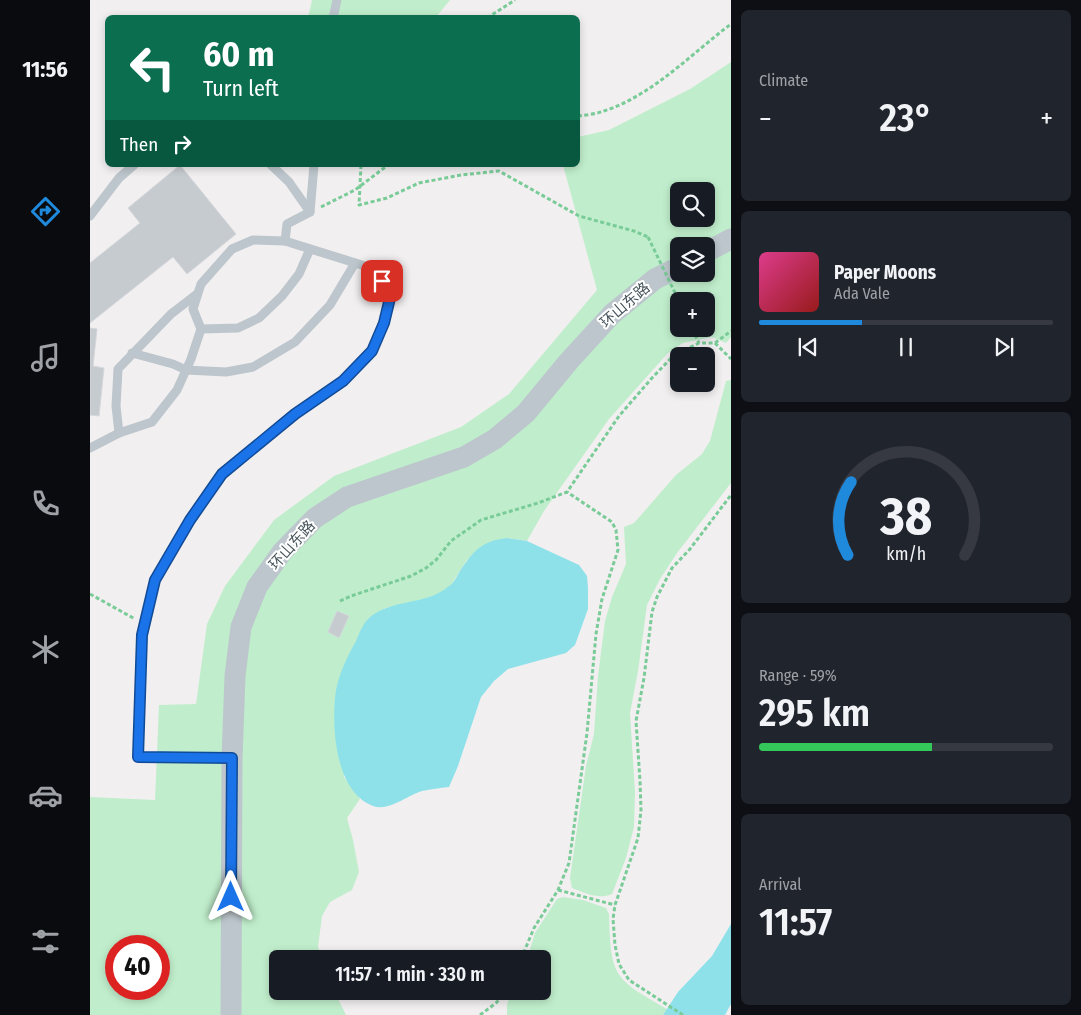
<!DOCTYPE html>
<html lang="en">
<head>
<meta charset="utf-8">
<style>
  body { margin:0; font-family:"Fira Sans Condensed","Noto Sans SC",sans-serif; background:#20242c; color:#f1f3f6; height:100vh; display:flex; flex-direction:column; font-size:19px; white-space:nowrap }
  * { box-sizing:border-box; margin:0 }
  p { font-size:16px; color:#9ea1a6 }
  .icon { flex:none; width:28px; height:28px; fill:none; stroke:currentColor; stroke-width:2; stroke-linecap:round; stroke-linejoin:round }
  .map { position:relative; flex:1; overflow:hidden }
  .details { display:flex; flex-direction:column; gap:10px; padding:10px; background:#0d0f14; width:350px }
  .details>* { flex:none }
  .hud { position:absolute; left:15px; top:15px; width:475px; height:152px; border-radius:8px; box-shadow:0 2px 8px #0003; background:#0b6e4f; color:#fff; overflow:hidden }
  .controls { position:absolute; left:580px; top:182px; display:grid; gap:10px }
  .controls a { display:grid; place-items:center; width:45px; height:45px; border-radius:8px; background:#171b24; box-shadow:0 2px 8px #0003; font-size:25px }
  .speed { position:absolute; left:15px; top:935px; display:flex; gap:10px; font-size:25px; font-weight:700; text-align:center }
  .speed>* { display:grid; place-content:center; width:65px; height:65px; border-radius:50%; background:#171b24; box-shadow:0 2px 8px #0003; line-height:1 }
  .speed .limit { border:8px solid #d22; background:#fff; color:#111 }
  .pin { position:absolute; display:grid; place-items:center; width:42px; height:42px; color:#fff; margin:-21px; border-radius:10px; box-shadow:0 2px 8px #0006 }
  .me { position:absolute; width:55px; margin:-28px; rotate:0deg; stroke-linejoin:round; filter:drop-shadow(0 0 4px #0008) }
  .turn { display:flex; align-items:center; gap:18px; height:105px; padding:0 15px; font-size:22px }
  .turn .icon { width:65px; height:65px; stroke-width:2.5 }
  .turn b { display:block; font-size:35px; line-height:42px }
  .then { display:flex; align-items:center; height:48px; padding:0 15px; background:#0003; gap:10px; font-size:19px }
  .big { font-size:38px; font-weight:600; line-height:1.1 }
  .details .widget { flex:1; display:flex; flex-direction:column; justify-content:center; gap:8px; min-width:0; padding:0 18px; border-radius:8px; background:#20242c }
  .details .dial { align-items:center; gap:0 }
  .dial svg { height:130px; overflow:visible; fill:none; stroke:#363941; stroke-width:7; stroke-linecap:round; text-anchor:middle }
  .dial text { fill:#f1f3f6; stroke:none }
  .song { display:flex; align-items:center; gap:15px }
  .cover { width:60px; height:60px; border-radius:8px; background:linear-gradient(135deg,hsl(330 70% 55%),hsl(0 70% 35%)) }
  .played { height:5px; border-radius:2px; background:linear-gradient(90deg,#1f89dc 35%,#363941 35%) }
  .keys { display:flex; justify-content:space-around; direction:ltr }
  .heat { display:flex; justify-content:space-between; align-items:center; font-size:28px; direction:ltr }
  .charge { height:8px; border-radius:4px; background:linear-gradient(90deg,#34c759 59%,#363941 0) }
  .trip { position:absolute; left:179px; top:950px; width:282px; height:50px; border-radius:8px; background:#171b24; box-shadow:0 2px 8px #0003; font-weight:600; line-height:50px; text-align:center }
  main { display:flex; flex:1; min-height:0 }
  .menu { display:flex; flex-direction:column; width:90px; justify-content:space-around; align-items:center; background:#090b0e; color:#9ea1a6 }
  .menu .icon { width:35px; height:35px }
  .menu .active { color:#1f89dc }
  .menu b { font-size:22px; color:#f1f3f6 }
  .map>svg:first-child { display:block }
  .green { fill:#c0eecc; fill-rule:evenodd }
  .water { fill:#8ee1e9 }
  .building { fill:#c6cbcf; stroke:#d4d7db }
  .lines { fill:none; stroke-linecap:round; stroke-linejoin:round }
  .path { stroke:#79cb98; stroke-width:3; stroke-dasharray:4 2.5; stroke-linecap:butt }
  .service { stroke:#bcc6cc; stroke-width:9 }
  .tertiary { stroke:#bcc6cc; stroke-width:21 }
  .path-bridge { stroke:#79cb98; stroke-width:3; stroke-dasharray:4 2.5; stroke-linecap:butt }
  .route-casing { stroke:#114b97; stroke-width:12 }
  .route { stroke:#1a73e8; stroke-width:9 }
  .labels { text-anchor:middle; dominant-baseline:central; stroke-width:4; stroke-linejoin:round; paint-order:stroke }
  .street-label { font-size:15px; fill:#48555c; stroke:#fff }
</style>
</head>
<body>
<main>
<nav class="menu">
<b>11:56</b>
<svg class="icon active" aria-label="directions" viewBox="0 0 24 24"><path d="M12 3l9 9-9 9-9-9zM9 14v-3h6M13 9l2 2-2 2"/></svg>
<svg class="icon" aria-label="music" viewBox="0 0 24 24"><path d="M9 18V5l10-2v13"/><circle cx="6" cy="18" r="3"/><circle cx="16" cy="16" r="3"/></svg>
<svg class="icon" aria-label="phone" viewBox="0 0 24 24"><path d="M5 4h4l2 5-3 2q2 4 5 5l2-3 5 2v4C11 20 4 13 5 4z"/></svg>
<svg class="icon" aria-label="climate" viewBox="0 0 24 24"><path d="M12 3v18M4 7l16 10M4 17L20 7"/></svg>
<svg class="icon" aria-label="car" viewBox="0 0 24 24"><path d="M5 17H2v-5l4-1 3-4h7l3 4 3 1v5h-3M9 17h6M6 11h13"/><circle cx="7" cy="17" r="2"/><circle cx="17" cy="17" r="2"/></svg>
<svg class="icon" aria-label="filters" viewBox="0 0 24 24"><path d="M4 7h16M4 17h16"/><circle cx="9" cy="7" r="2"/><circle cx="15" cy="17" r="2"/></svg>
</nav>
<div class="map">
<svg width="641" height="1015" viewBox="0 0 641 1015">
  <rect width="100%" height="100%" fill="#f2eff0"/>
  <g class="green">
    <polygon points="222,0 360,0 346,17 218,18"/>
    <path d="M641 62V337L636 343 622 337 593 343 578 353 519 419 454 511 437 541 417 538 377 560 361 585 347 596 295 608 278 619 254 777 270 799 257 818 263 840 269 872 262 890 240 902 232 916 228 947 232 959H188V991H244L256 1015H0V797L65 800 69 705 106 704 117 624 135 586 184 520 244 476 371 427 419 394 507 290 473 165H488V137L519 130 600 89ZM589 191H616V219H589ZM589 246H616V274H589ZM589 301H616V329H589ZM26 946H69V989H26Z"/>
    <path d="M641 380V483L587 553 570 579 557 605 548 671 540 713 545 792 544 827 536 858 522 894C509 900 495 893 482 888L480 878 496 766 504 734 508 676 515 621 522 597 536 564 534 527 544 523 586 475 612 454 620 441 636 381Z"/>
    <path d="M473 897 493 900 516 908 519 914C521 977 523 978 577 1009L573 1015H417V1004L422 991H452V959H437L445 933 467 899Z"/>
  </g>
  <g class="water">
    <path d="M417 538 437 541 489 565 497 576 498 588V609L485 645 476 653 418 669 404 681 391 697 368 766 359 787C350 788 341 789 332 791 318 795 298 812 283 806 246 792 242 731 245 698 247 677 256 659 266 641 269 634 273 623 279 618 302 598 336 606 359 586 364 583 367 576 370 571 384 550 392 541 417 538Z"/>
    <polygon points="641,924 641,1004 635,1015 573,1015 588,992 622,956"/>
  </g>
  <g class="building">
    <polygon points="90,165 146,234 97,274 83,257 0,323 0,263 50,223 38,208"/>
    <polygon points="0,328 7,329 3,366 14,368 9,416 0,415"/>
    <polygon points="247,611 259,616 249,638 238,632"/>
  </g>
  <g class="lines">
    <g class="path">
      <polyline points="397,18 425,0"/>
      <path d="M488 116C496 115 506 114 514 111 563 95 601 54 641 24"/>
      <polyline points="271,165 269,205 297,198 329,183 371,175 409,171 489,216 544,231 558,237"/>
      <polyline points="231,207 265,190 298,165"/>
      <polyline points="602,329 609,343"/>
      <polyline points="625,343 641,359"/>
      <polyline points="0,594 45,619"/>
      <polyline points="250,601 261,596 321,576 336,568 346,560 361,541 391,520 448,503 477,492 529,416 562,378 584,355 609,343 625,343 641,331"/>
      <polyline points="468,890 525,905"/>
      <polyline points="431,959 444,928 468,890 479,863 497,733 506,634 512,599 528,550 526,530 522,522 477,492"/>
      <polyline points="390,1015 406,1003 417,991"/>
      <polyline points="593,1015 539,980 529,964 525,945 523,919 525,905 548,838 551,810 550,781 546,721 554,678 562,612 567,597 582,568 600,549 641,495"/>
    </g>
    <g class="service">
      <polyline points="243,18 247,0"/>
      <polyline points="181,165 199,182 220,212"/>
      <polyline points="0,216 29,178 44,165"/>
      <polyline points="195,241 197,224 220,212 224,165"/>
      <polyline points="111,329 148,328 169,318 192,296 209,274 220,249"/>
      <polyline points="42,353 83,364 96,370 136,372 163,367 205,342 240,305 265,263"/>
      <polyline points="29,433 26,406 28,369 81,314 107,294"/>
      <polyline points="0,448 29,433 62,422 87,390 101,359 111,329 103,309 111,284 142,249 163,240 195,241 275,266 292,281 299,298 295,323 282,351 253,381 205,414 132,474 100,520 65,580 52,635 48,757 142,759"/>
    </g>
    <g class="tertiary">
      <polyline points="616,252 641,239"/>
      <polyline points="141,1015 142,759 145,676 151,627 167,587 192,552 225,518 257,497 374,457 405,439 436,413 479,361 522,314 565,279 589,267"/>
    </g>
    <polyline class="path-bridge" points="558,237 589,301"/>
  </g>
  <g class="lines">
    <defs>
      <polyline id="route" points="141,897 142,758 48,757 52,635 65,580 100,520 132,474 205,414 253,381 282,351 294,323 300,298 292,281"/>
    </defs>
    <use href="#route" class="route-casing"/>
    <use href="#route" class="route"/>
  </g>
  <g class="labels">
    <g class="street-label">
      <text transform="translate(535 305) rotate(-41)">环山东路</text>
      <text transform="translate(202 545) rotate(-48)">环山东路</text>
    </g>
  </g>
</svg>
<div class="controls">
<a><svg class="icon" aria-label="search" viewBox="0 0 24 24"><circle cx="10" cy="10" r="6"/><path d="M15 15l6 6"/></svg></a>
<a><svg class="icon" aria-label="layers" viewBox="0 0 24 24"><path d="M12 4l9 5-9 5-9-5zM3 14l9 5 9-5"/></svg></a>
<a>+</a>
<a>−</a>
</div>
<div class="speed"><div class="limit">40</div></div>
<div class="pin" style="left:292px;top:281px;background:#d93025"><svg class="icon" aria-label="arrive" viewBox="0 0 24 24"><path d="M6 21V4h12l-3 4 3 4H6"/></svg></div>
<svg class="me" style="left:141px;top:897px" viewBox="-20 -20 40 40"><path d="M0-17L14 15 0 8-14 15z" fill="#1a73e8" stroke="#fff" stroke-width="4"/></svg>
<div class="trip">11:57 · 1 min · 330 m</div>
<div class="hud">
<div class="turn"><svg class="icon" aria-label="left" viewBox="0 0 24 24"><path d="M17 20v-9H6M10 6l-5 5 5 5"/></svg><div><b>60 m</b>Turn left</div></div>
<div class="then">Then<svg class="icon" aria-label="right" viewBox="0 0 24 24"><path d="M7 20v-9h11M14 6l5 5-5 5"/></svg></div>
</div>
</div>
<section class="details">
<div class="widget"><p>Climate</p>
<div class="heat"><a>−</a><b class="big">23°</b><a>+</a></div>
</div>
<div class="widget">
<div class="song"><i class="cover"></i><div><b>Paper Moons</b><p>Ada Vale</p></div></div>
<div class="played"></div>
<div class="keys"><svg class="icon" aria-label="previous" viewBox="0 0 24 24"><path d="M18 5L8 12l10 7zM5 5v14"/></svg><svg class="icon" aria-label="pause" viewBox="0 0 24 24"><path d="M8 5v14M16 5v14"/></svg><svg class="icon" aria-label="next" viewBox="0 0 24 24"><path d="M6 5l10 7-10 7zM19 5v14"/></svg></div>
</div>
<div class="widget dial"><svg viewBox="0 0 100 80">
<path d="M14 69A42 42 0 1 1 86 69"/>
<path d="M14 69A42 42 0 0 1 16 24" stroke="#1f89dc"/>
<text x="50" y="56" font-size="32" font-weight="700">38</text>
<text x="50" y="72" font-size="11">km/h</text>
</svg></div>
<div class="widget"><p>Range · 59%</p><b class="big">295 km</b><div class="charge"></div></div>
<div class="widget"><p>Arrival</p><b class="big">11:57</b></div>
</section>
</main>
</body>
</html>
